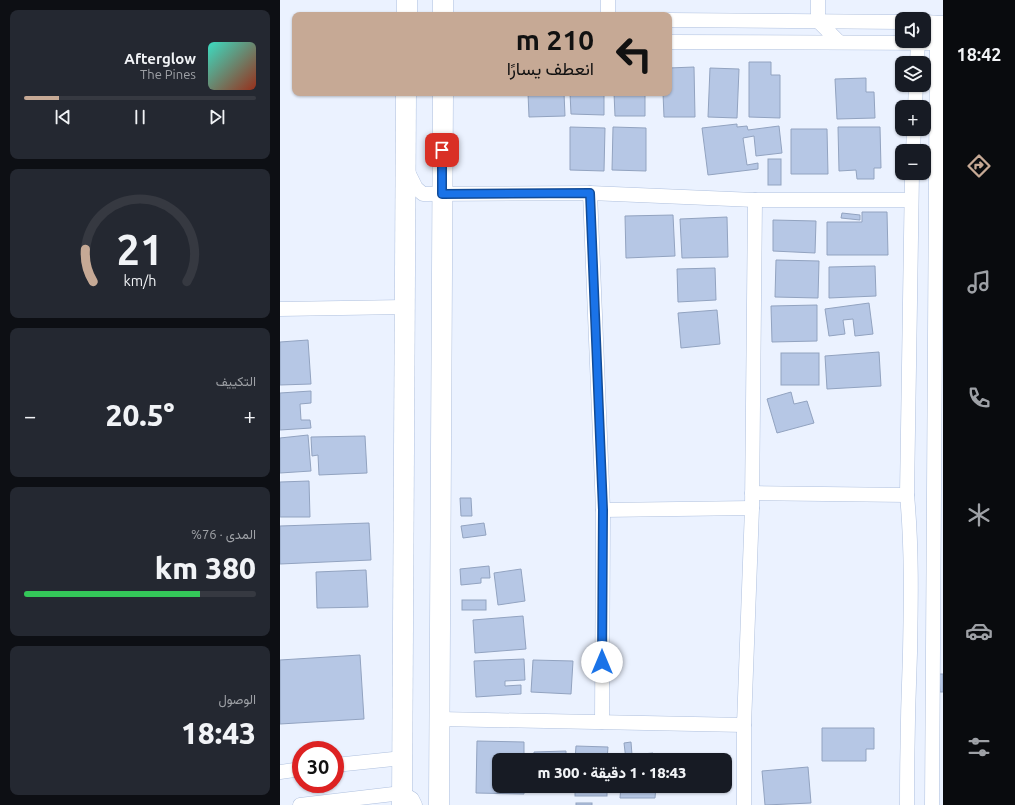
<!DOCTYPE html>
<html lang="ar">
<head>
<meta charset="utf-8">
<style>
  body { margin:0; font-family:Ubuntu,Vazirmatn,sans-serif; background:#242831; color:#f1f3f6; direction:rtl; height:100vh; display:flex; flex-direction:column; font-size:15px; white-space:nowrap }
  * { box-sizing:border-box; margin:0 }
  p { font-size:13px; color:#9ea1a6 }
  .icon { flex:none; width:22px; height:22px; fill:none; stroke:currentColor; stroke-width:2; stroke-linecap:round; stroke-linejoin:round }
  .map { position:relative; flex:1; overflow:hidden; direction:ltr }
  .drawer { display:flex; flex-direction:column; gap:10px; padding:10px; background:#0d0f14; width:280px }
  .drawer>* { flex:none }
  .hud { position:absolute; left:12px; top:12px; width:380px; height:84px; border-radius:8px; box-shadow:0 1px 3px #0004; direction:rtl; background:#c6a995; color:#111; overflow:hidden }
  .tools { position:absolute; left:615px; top:12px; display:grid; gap:8px }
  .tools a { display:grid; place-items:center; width:36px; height:36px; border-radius:8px; background:#171b24; box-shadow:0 1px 3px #0004; font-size:20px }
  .speed { position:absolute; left:12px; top:741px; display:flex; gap:8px; font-size:20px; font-weight:700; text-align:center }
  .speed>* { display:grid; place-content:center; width:52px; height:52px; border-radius:50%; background:#171b24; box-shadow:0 1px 3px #0004; line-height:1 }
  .speed .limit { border:6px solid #d22; background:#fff; color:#111 }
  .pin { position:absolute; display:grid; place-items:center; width:34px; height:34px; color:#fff; margin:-17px; border-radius:8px; box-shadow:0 2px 6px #0006 }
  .me { position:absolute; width:44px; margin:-22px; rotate:0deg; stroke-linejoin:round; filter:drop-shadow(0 0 3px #0008) }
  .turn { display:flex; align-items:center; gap:14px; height:84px; padding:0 12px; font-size:18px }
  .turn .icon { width:52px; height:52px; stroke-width:2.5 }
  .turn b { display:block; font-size:28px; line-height:34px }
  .big { font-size:30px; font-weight:800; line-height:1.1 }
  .drawer .tile { flex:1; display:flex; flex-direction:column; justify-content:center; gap:6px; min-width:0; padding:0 14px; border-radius:8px; background:#242831 }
  .drawer .dial { align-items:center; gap:0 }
  .dial svg { height:104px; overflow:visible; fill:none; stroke:#363941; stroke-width:7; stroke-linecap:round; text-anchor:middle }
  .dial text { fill:#f1f3f6; stroke:none }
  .song { display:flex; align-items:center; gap:12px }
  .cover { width:48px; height:48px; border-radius:6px; background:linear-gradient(135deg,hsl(170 70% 55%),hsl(10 70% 35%)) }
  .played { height:4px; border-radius:2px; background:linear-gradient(90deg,#c6a995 15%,#363941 15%) }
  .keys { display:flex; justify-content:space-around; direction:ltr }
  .heat { display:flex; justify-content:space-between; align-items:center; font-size:22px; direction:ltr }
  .charge { height:6px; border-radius:3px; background:linear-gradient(90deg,#34c759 76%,#363941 0) }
  .trip { position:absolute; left:212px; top:753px; width:240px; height:40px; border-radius:8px; background:#171b24; box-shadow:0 1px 3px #0004; font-weight:800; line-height:40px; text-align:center; direction:rtl }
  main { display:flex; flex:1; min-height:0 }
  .menu { display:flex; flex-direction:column; width:72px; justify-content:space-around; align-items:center; background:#090b0e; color:#9ea1a6 }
  .menu .icon { width:28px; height:28px }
  .menu .active { color:#c6a995 }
  .menu b { font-size:18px; color:#f1f3f6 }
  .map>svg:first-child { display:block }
  .building { fill:#b6c7e5; stroke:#92a3c0 }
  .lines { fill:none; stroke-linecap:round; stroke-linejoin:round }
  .street-casing { stroke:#afc0de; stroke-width:15 }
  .secondary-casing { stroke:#afc0de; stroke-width:21 }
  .street { stroke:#fff; stroke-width:14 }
  .secondary { stroke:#fff; stroke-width:20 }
  .route-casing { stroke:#114b97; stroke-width:10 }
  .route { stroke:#1a73e8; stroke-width:7 }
</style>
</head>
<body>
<main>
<nav class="menu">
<b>18:42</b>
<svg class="icon active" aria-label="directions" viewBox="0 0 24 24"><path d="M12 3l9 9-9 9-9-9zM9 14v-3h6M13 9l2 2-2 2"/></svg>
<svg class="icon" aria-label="music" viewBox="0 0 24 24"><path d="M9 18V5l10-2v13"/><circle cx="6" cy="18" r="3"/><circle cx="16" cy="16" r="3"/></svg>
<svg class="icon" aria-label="phone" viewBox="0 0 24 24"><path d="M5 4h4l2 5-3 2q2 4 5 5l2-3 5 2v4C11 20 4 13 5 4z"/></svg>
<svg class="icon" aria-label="climate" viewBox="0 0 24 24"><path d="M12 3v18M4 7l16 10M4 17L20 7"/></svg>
<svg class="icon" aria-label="car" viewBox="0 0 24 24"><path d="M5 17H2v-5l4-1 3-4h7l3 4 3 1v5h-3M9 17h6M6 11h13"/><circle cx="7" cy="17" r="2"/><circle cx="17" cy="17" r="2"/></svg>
<svg class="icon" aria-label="filters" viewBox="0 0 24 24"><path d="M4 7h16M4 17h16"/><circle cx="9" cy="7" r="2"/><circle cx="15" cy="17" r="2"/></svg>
</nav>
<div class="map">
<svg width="663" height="805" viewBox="0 0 663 805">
  <rect width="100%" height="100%" fill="#ebf2ff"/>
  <g class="building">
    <polygon points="469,62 491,62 491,75 500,75 500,118 469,117"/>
    <polygon points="414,67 415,117 384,117 383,93 389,93 389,68"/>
    <polygon points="430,68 459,69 457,118 428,117"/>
    <polygon points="586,78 586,92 594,92 595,118 557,119 555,79"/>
    <polygon points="248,93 284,93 285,116 249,117"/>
    <polygon points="290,93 324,93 324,115 291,114"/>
    <polygon points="334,93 365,93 365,116 335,116"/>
    <polygon points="457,124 457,127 467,126 468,130 499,126 502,153 476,156 474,136 463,138 467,165 478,163 478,169 428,175 422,128"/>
    <polygon points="290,127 325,128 324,171 290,170"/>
    <polygon points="333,127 366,128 366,171 332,170"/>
    <polygon points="558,127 600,127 601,168 594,168 594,179 577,179 576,170 559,171"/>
    <polygon points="511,129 547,129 548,174 511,174"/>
    <rect x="488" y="159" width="13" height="26"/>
    <polygon points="582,212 607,212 608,255 547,255 547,222 582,222"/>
    <polygon points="562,213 580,215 580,220 561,218"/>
    <polygon points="393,215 395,256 346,258 345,216"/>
    <polygon points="447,217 448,257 402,258 400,219"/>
    <polygon points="493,220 536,221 535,253 493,251"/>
    <polygon points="496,260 539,261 538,298 495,297"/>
    <polygon points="595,266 596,296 549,298 549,267"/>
    <polygon points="435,268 436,300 398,302 397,269"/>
    <polygon points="589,303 593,334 575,336 573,319 563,320 565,334 549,336 545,309"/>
    <polygon points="537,305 537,341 492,342 491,306"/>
    <polygon points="437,310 440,344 401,348 398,313"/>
    <polygon points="28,340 31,384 0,385 0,342"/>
    <polygon points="599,352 601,386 547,389 545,356"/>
    <rect x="501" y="353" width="38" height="32"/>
    <polygon points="31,391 31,403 20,404 21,420 30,420 31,428 0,430 0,393"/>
    <polygon points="511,392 514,404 527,401 534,423 497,433 487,399"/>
    <polygon points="28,435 31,471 0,473 0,438"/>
    <polygon points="85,436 87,473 39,475 38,455 32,456 31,437"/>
    <polygon points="29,481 30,517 0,517 0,482"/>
    <polygon points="180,498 191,498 192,516 181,516"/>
    <polygon points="89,523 91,560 0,564 0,526"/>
    <polygon points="204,523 206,535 183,538 181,526"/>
    <polygon points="209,566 210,578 201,578 201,583 181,585 180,569"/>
    <polygon points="241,569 245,601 218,605 214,573"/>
    <polygon points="86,570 88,607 37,608 36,572"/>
    <rect x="182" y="600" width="24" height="10"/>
    <polygon points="243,616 246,649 195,653 193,620"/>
    <polygon points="80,655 84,719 0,724 0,660"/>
    <polygon points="244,659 245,680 225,681 225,686 241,685 241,694 196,697 194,661"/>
    <polygon points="253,660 293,661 291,694 251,692"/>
    <polygon points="659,674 663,674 663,692 660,692"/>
    <polygon points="542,728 594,728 594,749 586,749 586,761 542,761"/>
    <polygon points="197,741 244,742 244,760 219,760 219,786 244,786 244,794 196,793"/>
    <polygon points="351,742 352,755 373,753 374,760 346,760 344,743"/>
    <polygon points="296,746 328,747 327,760 295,760"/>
    <polygon points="286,751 286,760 254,760 254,752"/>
    <polygon points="528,767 531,803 485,805 482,771"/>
    <polygon points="255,786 286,786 287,792 255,792"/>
    <rect x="295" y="786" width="32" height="10"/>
    <polygon points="341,786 376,786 375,798 340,798"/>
    <rect x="296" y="803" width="16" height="2"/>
  </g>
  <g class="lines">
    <defs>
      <g id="street">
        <polyline points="538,0 538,21 559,42"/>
        <polyline points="328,15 328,0"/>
        <polyline points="389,20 622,22"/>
        <polyline points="644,22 663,23"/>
        <polyline points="389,42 663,43"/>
        <polyline points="637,63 638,41"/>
        <polyline points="635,107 636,85"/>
        <polyline points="633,151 634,129"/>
        <polyline points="127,170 136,188 143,194 310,193 475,200 631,200"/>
        <polyline points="310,193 323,510 322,722"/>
        <polyline points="0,309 124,307"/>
        <polyline points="472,493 627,495"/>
        <polyline points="323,510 472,508"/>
        <polyline points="160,719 464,725 472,508 475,200"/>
        <polyline points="55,765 123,758"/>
        <polyline points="0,772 21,769"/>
        <polyline points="20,805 122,793 132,799 135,805"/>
        <polyline points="464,805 464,725"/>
        <path d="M627 805C627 754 628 704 630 653 631 600 632 548 627 495L632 173"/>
        <polyline points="652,805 657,23"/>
      </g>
      <g id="secondary">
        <polyline points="127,15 127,0"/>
        <polyline points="163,15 163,0"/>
        <polyline points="122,805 126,93"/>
        <polyline points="159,805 163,93"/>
      </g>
    </defs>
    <use href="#street" class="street-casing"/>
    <use href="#secondary" class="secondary-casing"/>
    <use href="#street" class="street"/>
    <use href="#secondary" class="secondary"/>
  </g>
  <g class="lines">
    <defs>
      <polyline id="route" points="162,150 162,194 310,193 323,510 322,662"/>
    </defs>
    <use href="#route" class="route-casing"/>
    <use href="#route" class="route"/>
  </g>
</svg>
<div class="tools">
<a><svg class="icon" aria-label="sound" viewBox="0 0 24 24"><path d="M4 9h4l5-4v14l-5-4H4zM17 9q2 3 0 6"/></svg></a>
<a><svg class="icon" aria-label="layers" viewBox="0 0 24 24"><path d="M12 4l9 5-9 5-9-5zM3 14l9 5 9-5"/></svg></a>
<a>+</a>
<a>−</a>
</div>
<div class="speed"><div class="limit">30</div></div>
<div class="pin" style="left:162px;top:150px;background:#d93025"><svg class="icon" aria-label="arrive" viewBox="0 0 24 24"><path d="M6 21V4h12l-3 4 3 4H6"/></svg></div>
<svg class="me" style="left:322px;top:662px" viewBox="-20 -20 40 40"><circle r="19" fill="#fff"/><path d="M0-13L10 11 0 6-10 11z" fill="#1a73e8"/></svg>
<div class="trip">18:43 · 1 دقيقة · 300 m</div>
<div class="hud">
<div class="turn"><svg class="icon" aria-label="left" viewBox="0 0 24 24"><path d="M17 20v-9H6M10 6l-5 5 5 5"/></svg><div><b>210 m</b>انعطف يسارًا</div></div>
</div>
</div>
<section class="drawer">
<div class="tile">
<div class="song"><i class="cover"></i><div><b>Afterglow</b><p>The Pines</p></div></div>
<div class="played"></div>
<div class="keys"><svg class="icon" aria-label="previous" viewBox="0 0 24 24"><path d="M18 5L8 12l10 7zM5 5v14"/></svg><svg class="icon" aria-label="pause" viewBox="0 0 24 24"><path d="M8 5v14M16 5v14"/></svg><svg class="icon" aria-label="next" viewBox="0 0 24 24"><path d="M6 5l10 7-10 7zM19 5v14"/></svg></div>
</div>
<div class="tile dial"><svg viewBox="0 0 100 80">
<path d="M14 69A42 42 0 1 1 86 69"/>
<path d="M14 69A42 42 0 0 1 8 44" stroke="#c6a995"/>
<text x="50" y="56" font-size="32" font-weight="700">21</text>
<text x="50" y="72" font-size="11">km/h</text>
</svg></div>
<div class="tile"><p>التكييف</p>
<div class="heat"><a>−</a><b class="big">20.5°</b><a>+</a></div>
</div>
<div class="tile"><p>المدى · 76%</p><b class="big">380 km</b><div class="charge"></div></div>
<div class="tile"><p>الوصول</p><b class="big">18:43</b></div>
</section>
</main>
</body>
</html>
